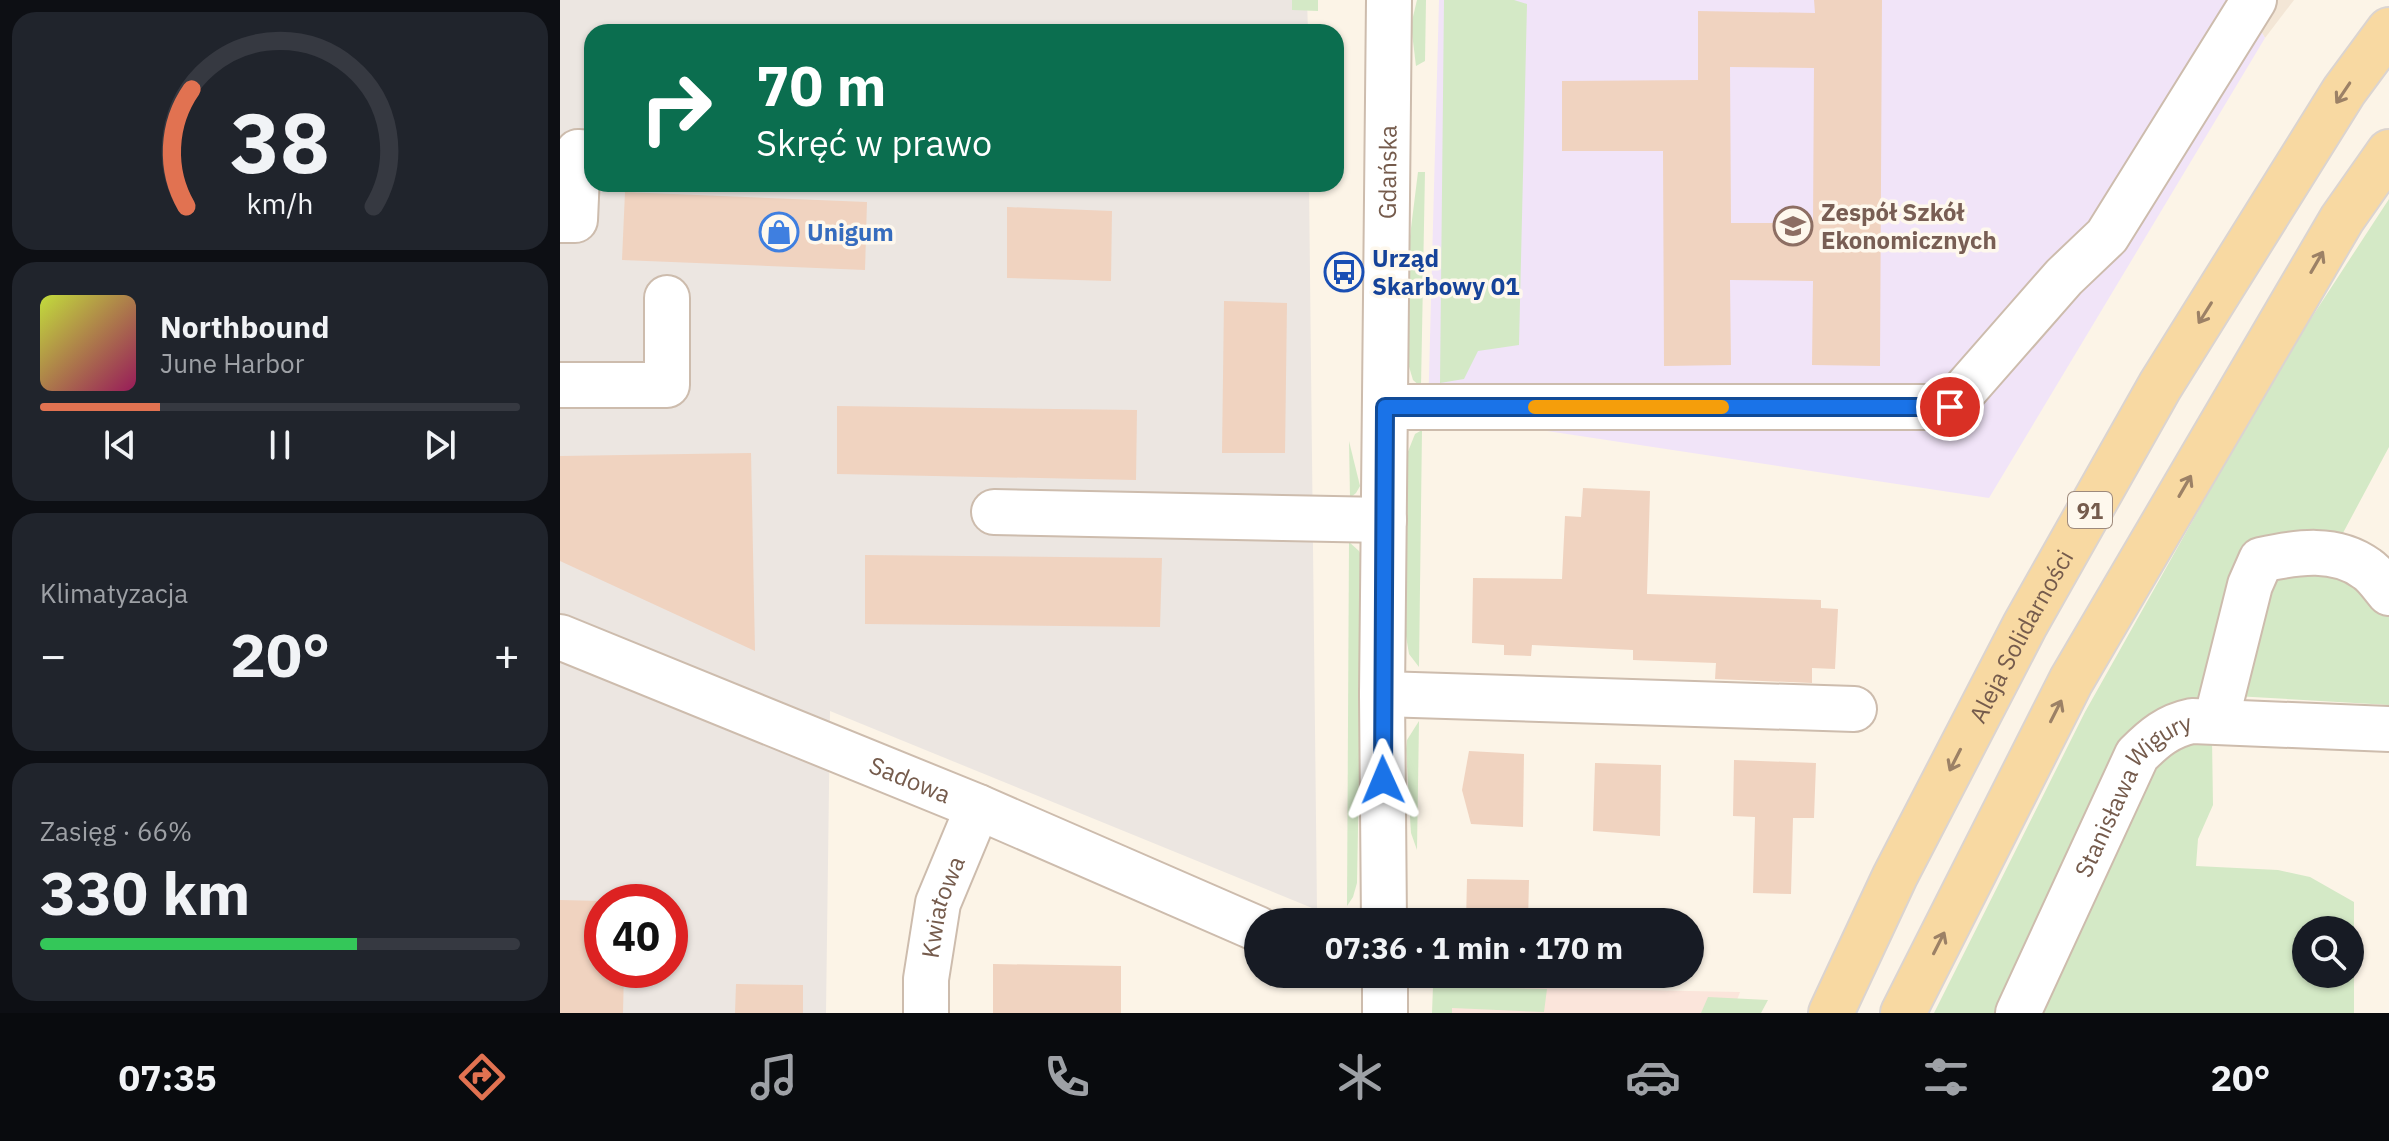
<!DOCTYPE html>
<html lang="pl">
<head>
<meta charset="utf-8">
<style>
  body { margin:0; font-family:"IBM Plex Sans",sans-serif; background:#20242c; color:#f1f3f6; height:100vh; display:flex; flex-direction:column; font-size:30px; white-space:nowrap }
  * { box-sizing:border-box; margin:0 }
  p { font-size:26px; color:#9ea1a6 }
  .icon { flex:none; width:44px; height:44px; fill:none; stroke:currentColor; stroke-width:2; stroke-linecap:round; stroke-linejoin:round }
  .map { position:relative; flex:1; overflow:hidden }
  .drawer { display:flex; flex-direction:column; gap:12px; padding:12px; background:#0d0f14; width:560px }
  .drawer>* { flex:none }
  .hud { position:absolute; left:24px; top:24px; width:760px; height:168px; border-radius:24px; box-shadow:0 2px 6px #0004; background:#0b6e4f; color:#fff; overflow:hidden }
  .fabs { position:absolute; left:1732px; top:916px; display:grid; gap:16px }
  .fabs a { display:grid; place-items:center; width:72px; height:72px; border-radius:50%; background:#171b24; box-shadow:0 2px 6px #0004; font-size:40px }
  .speed { position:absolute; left:24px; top:884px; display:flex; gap:16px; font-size:40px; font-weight:700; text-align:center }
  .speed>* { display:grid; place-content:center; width:104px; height:104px; border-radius:50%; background:#171b24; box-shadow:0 2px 6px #0004; line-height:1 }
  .speed .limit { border:12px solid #d22; background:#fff; color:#111 }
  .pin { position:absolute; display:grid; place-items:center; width:68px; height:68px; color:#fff; margin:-34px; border:4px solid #fff; border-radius:50%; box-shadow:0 2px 8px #0007 }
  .me { position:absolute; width:88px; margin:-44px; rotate:359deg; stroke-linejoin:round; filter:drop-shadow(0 0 6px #0008) }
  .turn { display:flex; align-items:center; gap:28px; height:168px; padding:0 40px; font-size:36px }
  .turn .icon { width:104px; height:104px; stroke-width:2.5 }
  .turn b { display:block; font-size:56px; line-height:68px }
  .big { font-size:60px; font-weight:800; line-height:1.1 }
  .drawer .tile { flex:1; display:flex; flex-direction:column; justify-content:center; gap:12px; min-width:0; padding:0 28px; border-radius:24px; background:#20242c }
  .drawer .dial { align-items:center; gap:0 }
  .dial svg { height:208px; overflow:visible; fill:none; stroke:#363941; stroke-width:7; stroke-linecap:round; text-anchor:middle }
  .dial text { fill:#f1f3f6; stroke:none }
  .song { display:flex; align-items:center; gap:24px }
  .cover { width:96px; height:96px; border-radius:12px; background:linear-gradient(135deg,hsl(70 70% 55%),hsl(330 70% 35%)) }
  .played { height:8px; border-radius:4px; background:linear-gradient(90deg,#e17251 25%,#363941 25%) }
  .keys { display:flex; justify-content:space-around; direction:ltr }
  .heat { display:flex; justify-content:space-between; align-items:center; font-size:44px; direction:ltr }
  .charge { height:12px; border-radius:6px; background:linear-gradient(90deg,#34c759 66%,#363941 0) }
  .trip { position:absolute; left:684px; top:908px; width:460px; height:80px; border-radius:40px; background:#171b24; box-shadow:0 2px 6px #0004; font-weight:800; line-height:80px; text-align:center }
  .tab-bar { display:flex; height:128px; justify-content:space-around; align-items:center; background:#090b0e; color:#9ea1a6 }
  .tab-bar .icon { width:56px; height:56px }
  .tab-bar .on { color:#e17251 }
  .tab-bar b { font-size:36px; color:#f1f3f6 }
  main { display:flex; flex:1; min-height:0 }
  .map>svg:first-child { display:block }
  .residential { fill:#f3e6d6 }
  .commercial { fill:#fbe5db }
  .industrial { fill:#ece6e1; fill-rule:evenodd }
  .education { fill:#f1e4f8 }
  .green { fill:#d4e9c6; fill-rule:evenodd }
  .building { fill:#f0d3c0; fill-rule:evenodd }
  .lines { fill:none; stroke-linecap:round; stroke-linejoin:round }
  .minor-casing { stroke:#cdbcad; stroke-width:48 }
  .major-casing { stroke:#dbd4d0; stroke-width:48 }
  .minor { stroke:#fff; stroke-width:44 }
  .major { stroke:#f8d9a2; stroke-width:44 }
  .oneway { stroke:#9c8166 }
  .route-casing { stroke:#114b97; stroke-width:20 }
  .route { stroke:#1a73e8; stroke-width:14 }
  .slow { stroke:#f59e0b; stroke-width:14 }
  .labels { text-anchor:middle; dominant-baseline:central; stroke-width:7; stroke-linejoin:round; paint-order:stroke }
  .shield { fill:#fef8ed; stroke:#9e8a7c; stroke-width:2 }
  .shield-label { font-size:22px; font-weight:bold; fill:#755b4c }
  .street-label { font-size:24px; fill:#755b4c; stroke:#fef8ed }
  .education-label { font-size:24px; font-weight:bold; fill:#785e54; stroke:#fef8ed; text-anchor:start }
  .shop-label { font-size:24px; font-weight:bold; fill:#366cbe; stroke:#fef8ed; text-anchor:start }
  .transit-label { font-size:24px; font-weight:bold; fill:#164399; stroke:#fef8ed; text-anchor:start }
</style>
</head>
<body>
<main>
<section class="drawer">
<div class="tile dial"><svg viewBox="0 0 100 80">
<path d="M14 69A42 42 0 1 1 86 69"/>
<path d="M14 69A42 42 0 0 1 16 24" stroke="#e17251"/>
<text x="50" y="56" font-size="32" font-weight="700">38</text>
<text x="50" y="72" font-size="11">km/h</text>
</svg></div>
<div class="tile">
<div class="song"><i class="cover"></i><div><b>Northbound</b><p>June Harbor</p></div></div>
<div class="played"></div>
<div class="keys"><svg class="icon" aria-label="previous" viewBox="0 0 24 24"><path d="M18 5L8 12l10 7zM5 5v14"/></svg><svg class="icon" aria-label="pause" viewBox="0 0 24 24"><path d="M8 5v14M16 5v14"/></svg><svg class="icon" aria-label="next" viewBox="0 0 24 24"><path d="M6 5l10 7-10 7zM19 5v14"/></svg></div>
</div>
<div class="tile"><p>Klimatyzacja</p>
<div class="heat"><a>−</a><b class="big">20°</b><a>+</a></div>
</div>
<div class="tile"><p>Zasięg · 66%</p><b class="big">330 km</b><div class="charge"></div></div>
</section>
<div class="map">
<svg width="1829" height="1013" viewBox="0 0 1829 1013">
  <rect width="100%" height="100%" fill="#fcf4e7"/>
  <polygon class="residential" points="1683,0 1734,0 1705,38"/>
  <polygon class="commercial" points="873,986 1180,992 1172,1013 874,1013"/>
  <path class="industrial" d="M0 0H747L748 32H32V184H749L757 910 270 711 266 1013H0ZM42 902H110V970H42Z"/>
  <polygon class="education" points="879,0 1683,0 1705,38 1429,498 868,413"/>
  <g class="green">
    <polygon points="732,0 758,0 758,11 732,10"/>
    <polygon points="857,0 866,0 865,61 856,66 851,25"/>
    <polygon points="884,0 954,0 967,4 959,345 918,351 904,379 880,383"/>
    <polygon points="858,172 865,172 861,387 853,380 847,360 850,236"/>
    <polygon points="1829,199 1829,447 1776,546 1829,608 1829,705 1675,696 1606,710 1437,1013 1374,1013 1525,712 1718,369"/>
    <polygon points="862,430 859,666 859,667 849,654 846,636 847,454 855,434"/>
    <polygon points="789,441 800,486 796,493 790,498"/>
    <polygon points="789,542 799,551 803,559 797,883 793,897 787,906"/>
    <polygon points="859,721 857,850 851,833 846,749 847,740"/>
    <path d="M1652 739 1653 805 1638 839 1636 866 1718 870 1750 877 1794 902V1013H1478L1593 770 1613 744ZM1746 930H1790V974H1746Z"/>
    <polygon points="873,986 987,989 984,1012 892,1008 892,1013 872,1013"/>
    <polygon points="1148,997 1208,1000 1201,1013 1141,1013"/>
  </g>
  <g class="building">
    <path d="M1254 0H1322L1320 366 1252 365 1253 281 1170 280 1171 365 1104 366 1103 151H1002V81L1138 80V11L1255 13ZM1170 67 1254 68 1253 223H1171Z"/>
    <polygon points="65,192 307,202 305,270 62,260"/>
    <polygon points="447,207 552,211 551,281 447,278"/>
    <polygon points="664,301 727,303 725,453 662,453"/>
    <polygon points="277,406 577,410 576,480 277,474"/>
    <polygon points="191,453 195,651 0,561 0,456"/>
    <polygon points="1023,488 1090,491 1087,594 1261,600 1261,608 1278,609 1275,669 1252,668 1252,683 1155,679 1156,663 1073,660 1073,650 972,645 971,656 944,655 944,645 912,643 913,578 1002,579 1005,516 1021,517"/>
    <polygon points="305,555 602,558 600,627 305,624"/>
    <polygon points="909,751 964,754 963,827 911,824 902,790"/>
    <polygon points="1174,760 1256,763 1254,818 1233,818 1231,894 1193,893 1195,817 1173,816"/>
    <polygon points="1035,763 1101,765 1100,836 1033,831"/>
    <polygon points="907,879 969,880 968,922 906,922"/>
    <polygon points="0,900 42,901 42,970 64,970 63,1013 0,1013"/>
    <polygon points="433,964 561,966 561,1013 433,1013"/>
    <polygon points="176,984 243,985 243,1013 175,1013"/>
  </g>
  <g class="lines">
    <defs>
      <g id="minor">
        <polyline points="0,220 15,220 18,152 32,153"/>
        <polyline points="0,385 107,385 107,298"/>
        <polyline points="825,407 1390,407 1504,277 1547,236 1694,0"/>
        <polyline points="434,512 824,520"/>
        <path id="s1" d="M0 637 418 807 698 929"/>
        <polyline points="822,694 1294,709"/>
        <path d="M1656 721 1690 585 1701 560C1737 552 1776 546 1807 569 1816 575 1822 585 1829 593"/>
        <path id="s2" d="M824 922 822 694 829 0"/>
        <polyline points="825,974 825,1013"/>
        <path id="s3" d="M366 1013V979L378 903 418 807"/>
        <path id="s4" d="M1458 1013 1577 755C1594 738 1608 726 1632 721L1829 729"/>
      </g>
      <g id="major">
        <path id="s5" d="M1271 1013 1335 876 1465 625 1600 386 1784 91 1829 30"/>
        <polyline points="1343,1013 1511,681 1782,219 1829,152"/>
      </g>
    </defs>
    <use href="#minor" class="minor-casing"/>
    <use href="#major" class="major-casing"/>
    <use href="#minor" class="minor"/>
    <use href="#major" class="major"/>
  </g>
  <defs><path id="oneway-shaft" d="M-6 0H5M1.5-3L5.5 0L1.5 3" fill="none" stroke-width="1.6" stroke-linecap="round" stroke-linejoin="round" transform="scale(2)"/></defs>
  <g class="oneway">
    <use href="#oneway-shaft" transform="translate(1783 93) rotate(124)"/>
    <use href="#oneway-shaft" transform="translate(1757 262) rotate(-60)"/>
    <use href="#oneway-shaft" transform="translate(1645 313) rotate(122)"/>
    <use href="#oneway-shaft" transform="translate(1625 486) rotate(-60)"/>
    <use href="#oneway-shaft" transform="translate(1496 711) rotate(-63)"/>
    <use href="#oneway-shaft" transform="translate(1395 760) rotate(117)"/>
    <use href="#oneway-shaft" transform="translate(1379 943) rotate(-63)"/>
  </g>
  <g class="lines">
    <defs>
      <polyline id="route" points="823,780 825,407 1390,407"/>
    </defs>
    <use href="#route" class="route-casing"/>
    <use href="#route" class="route"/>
    <polyline class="slow" points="975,407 1162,407"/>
  </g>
  <defs>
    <symbol id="school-ring" viewBox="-11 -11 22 22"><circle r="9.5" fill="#fef8ed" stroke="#8d6e63" stroke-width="1.5"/><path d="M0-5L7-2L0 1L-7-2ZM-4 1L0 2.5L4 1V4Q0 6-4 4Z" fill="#8d6e63"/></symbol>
    <symbol id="shop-ring" viewBox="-11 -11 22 22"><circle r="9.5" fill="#fef8ed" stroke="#3f7fe0" stroke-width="1.5"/><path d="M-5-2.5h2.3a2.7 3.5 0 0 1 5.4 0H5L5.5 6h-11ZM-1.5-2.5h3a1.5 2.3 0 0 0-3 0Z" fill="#3f7fe0"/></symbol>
    <symbol id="bus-ring" viewBox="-11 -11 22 22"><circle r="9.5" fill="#fef8ed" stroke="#1a4fb4" stroke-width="1.5"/><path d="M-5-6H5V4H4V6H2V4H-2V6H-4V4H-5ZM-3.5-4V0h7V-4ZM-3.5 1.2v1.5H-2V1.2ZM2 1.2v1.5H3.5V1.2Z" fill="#1a4fb4"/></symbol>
  </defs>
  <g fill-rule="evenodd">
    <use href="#school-ring" x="1211" y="204" width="44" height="44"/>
    <use href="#shop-ring" x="197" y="210" width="44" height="44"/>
    <use href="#bus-ring" x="762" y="250" width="44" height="44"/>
  </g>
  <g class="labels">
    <rect class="shield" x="1508" y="492" width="44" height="36" rx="6"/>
    <g class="shield-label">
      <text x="1530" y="510">91</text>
    </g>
    <g class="street-label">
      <text stroke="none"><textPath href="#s2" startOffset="750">Gdańska</textPath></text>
      <text stroke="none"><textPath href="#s5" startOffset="422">Aleja Solidarności</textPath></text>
      <text stroke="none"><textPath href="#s1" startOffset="378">Sadowa</textPath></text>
      <text stroke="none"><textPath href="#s4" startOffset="250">Stanisława Wigury</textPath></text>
      <text stroke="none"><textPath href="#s3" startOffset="108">Kwiatowa</textPath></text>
    </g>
    <g class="education-label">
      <text x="1261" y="212">Zespół Szkół<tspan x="1261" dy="28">Ekonomicznych</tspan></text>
    </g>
    <g class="shop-label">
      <text x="247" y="232">Unigum</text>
    </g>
    <g class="transit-label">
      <text x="812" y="258">Urząd<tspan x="812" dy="28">Skarbowy 01</tspan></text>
    </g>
  </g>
</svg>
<div class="fabs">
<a><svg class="icon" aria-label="search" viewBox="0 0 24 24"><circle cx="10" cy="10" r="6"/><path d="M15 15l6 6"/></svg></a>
</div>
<div class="speed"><div class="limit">40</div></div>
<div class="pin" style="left:1390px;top:407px;background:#d93025"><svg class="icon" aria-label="arrive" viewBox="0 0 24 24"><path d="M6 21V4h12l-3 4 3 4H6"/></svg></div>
<svg class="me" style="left:823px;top:780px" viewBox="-20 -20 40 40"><path d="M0-17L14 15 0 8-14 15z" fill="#1a73e8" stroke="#fff" stroke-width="4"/></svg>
<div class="trip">07:36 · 1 min · 170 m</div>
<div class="hud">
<div class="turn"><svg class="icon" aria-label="right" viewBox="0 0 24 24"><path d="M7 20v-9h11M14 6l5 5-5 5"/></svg><div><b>70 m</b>Skręć w prawo</div></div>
</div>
</div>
</main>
<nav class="tab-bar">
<b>07:35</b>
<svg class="icon on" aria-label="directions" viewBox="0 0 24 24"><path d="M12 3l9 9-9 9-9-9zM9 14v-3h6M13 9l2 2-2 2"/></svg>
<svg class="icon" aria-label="music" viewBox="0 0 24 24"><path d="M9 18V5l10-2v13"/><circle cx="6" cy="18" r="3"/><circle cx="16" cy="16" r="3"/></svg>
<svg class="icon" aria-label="phone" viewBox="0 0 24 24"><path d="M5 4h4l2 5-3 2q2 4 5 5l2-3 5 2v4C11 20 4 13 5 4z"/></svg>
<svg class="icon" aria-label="climate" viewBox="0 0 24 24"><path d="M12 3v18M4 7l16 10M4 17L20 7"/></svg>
<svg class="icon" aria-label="car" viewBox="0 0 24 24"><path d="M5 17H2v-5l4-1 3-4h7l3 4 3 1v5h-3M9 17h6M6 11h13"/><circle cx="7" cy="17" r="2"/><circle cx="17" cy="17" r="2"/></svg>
<svg class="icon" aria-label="filters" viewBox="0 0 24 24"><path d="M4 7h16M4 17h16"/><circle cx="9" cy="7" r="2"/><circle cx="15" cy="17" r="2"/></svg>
<b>20°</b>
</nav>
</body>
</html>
